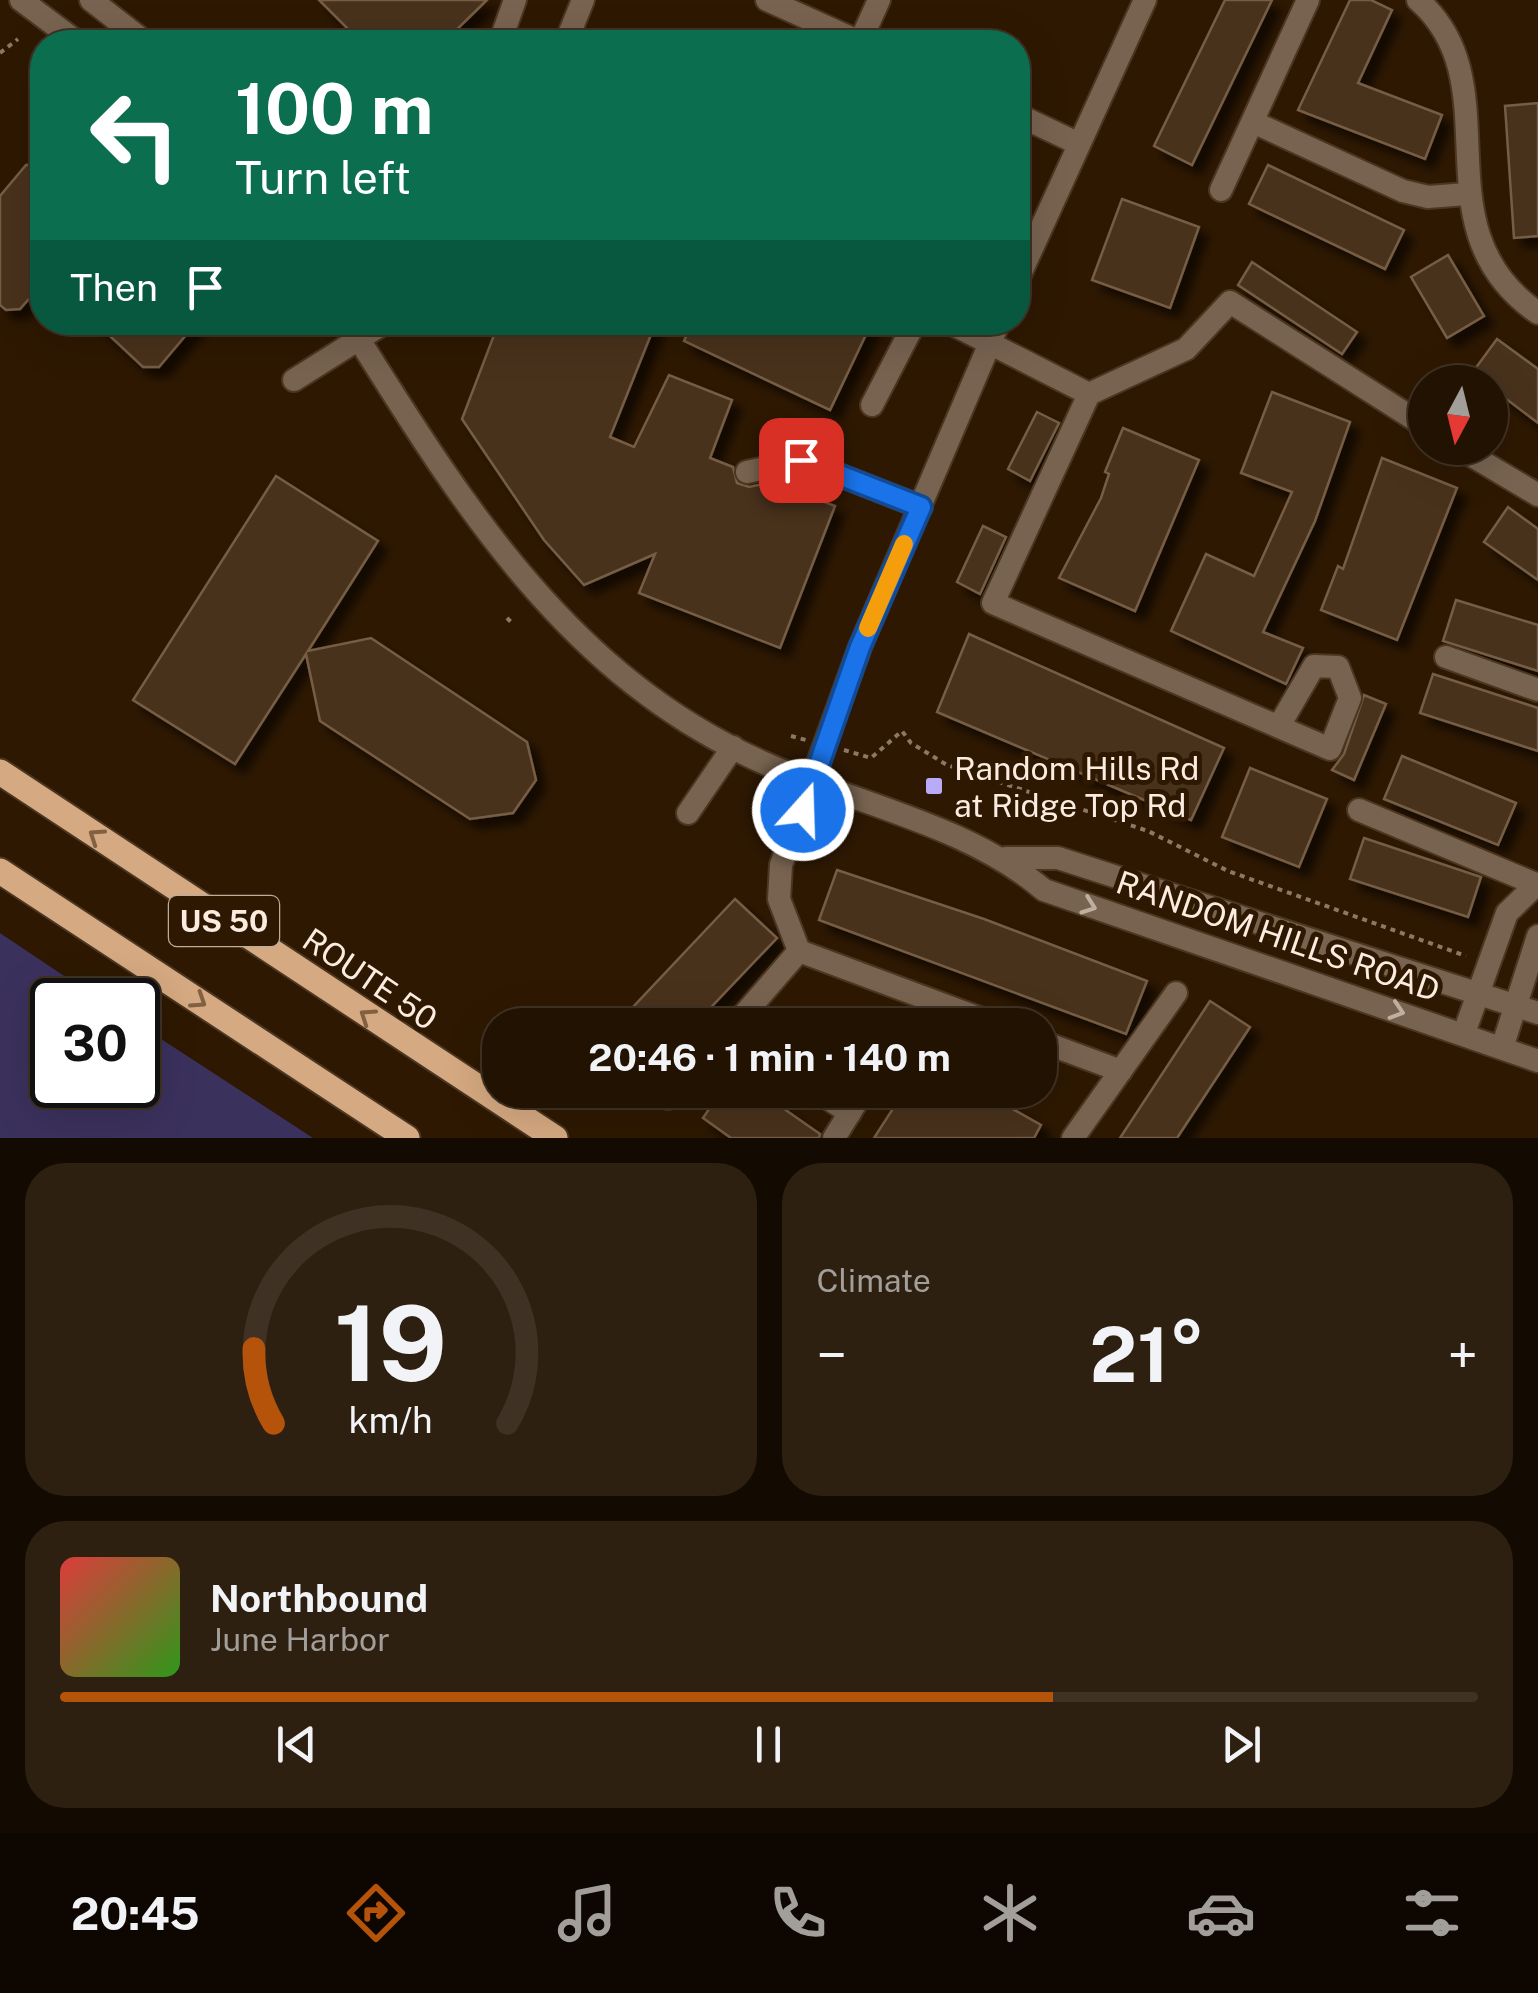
<!DOCTYPE html>
<html lang="en">
<head>
<meta charset="utf-8">
<style>
  body { margin:0; font-family:"Public Sans",sans-serif; background:#2e2011; color:#f1f3f6; height:100vh; display:flex; flex-direction:column; font-size:38px; white-space:nowrap }
  * { box-sizing:border-box; margin:0 }
  p { font-size:32px; color:#a29e99 }
  .icon { flex:none; width:55px; height:55px; fill:none; stroke:currentColor; stroke-width:2; stroke-linecap:round; stroke-linejoin:round }
  .map { position:relative; height:1138px; overflow:hidden }
  .side { display:flex; flex-direction:column; gap:25px; padding:25px; background:#130a01; flex:1 }
  .side>* { flex:none }
  .banner { position:absolute; left:30px; top:30px; width:1000px; height:305px; border-radius:40px; box-shadow:0 10px 40px #0002,0 0 0 2px #3f3224; background:#0b6e4f; color:#fff; overflow:hidden }
  .needle { width:65px; rotate:187deg }
  .fabs { position:absolute; left:1408px; top:365px; display:grid; gap:20px }
  .fabs a { display:grid; place-items:center; width:100px; height:100px; border-radius:50%; background:#221202; box-shadow:0 10px 40px #0002,0 0 0 2px #3f3224; font-size:50px }
  .speed { position:absolute; left:30px; top:978px; display:flex; gap:20px; font-size:50px; font-weight:700; text-align:center }
  .speed>* { display:grid; place-content:center; width:130px; height:130px; border-radius:50%; background:#221202; box-shadow:0 10px 40px #0002,0 0 0 2px #3f3224; line-height:1 }
  .speed .limit { border:5px solid #111; border-radius:15px; background:#fff; color:#111 }
  .pin { position:absolute; display:grid; place-items:center; width:85px; height:85px; color:#fff; margin:-42px; border-radius:20px; box-shadow:0 5px 15px #0006 }
  .me { position:absolute; width:110px; margin:-55px; rotate:20deg; stroke-linejoin:round; filter:drop-shadow(0 0 8px #0008) }
  .turn { display:flex; align-items:center; gap:35px; height:210px; padding:0 40px; font-size:45px }
  .turn .icon { width:130px; height:130px; stroke-width:2.5 }
  .turn b { display:block; font-size:70px; line-height:85px }
  .then { display:flex; align-items:center; height:95px; padding:0 40px; background:#0003; gap:20px; font-size:38px }
  .big { font-size:75px; font-weight:700; line-height:1.1 }
  .side .tile { flex:1; display:flex; flex-direction:column; justify-content:center; gap:15px; min-width:0; padding:0 35px; border-radius:40px; background:#2e2011 }
  .side .dial { align-items:center; gap:0 }
  .dial svg { height:260px; overflow:visible; fill:none; stroke:#3f3224; stroke-width:7; stroke-linecap:round; text-anchor:middle }
  .dial text { fill:#f1f3f6; stroke:none }
  .song { display:flex; align-items:center; gap:30px }
  .cover { width:120px; height:120px; border-radius:15px; background:linear-gradient(135deg,hsl(0 70% 55%),hsl(110 70% 35%)) }
  .played { height:10px; border-radius:5px; background:linear-gradient(90deg,#b45309 70%,#3f3224 70%) }
  .keys { display:flex; justify-content:space-around; direction:ltr }
  .heat { display:flex; justify-content:space-between; align-items:center; font-size:55px; direction:ltr }
  .side .tiles { flex:1; display:grid; gap:25px; grid-template-columns:1fr 1fr }
  .tile:last-child { grid-column:span 2 }
  .trip { position:absolute; left:482px; top:1008px; width:575px; height:100px; border-radius:40px; background:#221202; box-shadow:0 10px 40px #0002,0 0 0 2px #3f3224; font-weight:700; line-height:100px; text-align:center }
  .tabs { display:flex; height:160px; justify-content:space-around; align-items:center; background:#0e0701; color:#a29e99 }
  .tabs .icon { width:70px; height:70px }
  .tabs .current { color:#b45309 }
  .tabs b { font-size:45px; color:#f1f3f6 }
  .map>svg:first-child { display:block }
  .green { fill:#3b315d }
  .building { fill:#49311b; stroke:#765d45; stroke-width:2.5; filter:url(#shadow) }
  .lines { fill:none; stroke-linecap:round; stroke-linejoin:round }
  .minor-casing { stroke:#4b3621; stroke-width:26 }
  .major-casing { stroke:#4b3621; stroke-width:29 }
  .path { stroke:#8b7866; stroke-width:4; stroke-dasharray:5 5; stroke-linecap:butt }
  .minor { stroke:#786350; stroke-width:22 }
  .major { stroke:#d5a981; stroke-width:25 }
  .oneway { stroke:#826042 }
  .oneway2 { stroke:#c0ae9f }
  .route-casing { stroke:#114b97; stroke-width:25 }
  .route { stroke:#1a73e8; stroke-width:18 }
  .slow { stroke:#f59e0b; stroke-width:18 }
  .poi-dot { fill:#b9abf7; stroke:#2e1802; stroke-width:4 }
  .labels { text-anchor:middle; dominant-baseline:central; stroke-width:10; stroke-linejoin:round; paint-order:stroke }
  .shield { fill:#2e1802; stroke:#beac9d; stroke-width:2.5 }
  .shield-label { font-size:30px; font-weight:bold; fill:#fbecdf }
  .poi-label { font-size:32px; fill:#fbecdf; stroke:#2e1802; text-anchor:start }
  .street-label { font-size:32px; fill:#fbecdf; stroke:#2e1802 }
</style>
</head>
<body>
<div class="map">
<svg width="1538" height="1138" viewBox="0 0 1538 1138">
  <defs>
    <filter id="shadow"><feDropShadow dx="9" dy="9" stdDeviation="5" flood-color="#0009"/></filter>
  </defs>
  <rect width="100%" height="100%" fill="#2e1802"/>
  <polygon class="green" points="0,933 100,1000 52,1000 52,1085 138,1085 138,1024 313,1138 0,1138"/>
  <g class="building">
    <polygon points="319,0 487,0 444,42 361,42"/>
    <polygon points="1225,0 1272,0 1192,165 1154,146"/>
    <polygon points="1350,0 1371,0 1392,10 1358,83 1442,115 1425,159 1298,110"/>
    <polygon points="1538,103 1538,236 1514,238 1505,106"/>
    <polygon points="42,164 42,292 35,292 20,309 6,310 0,305 0,196 26,165"/>
    <polygon points="1268,165 1404,230 1385,269 1249,204"/>
    <polygon points="1122,199 1199,227 1170,308 1092,280"/>
    <polygon points="1448,255 1484,316 1447,338 1411,277"/>
    <polygon points="1252,262 1357,332 1342,354 1238,285"/>
    <polygon points="95,322 197,322 159,367 143,367"/>
    <polygon points="499,322 656,322 610,437 634,447 669,375 732,400 710,458 733,467 737,483 749,487 772,482 835,506 780,648 639,593 655,554 584,585 544,540 462,419"/>
    <polygon points="693,322 872,322 830,410 684,341"/>
    <polygon points="1497,339 1538,369 1538,423 1472,373"/>
    <polygon points="1272,392 1350,422 1315,521 1263,632 1303,648 1286,684 1171,631 1206,554 1254,576 1292,492 1241,473"/>
    <polygon points="1037,412 1059,423 1030,481 1008,469"/>
    <polygon points="1123,428 1199,460 1135,611 1059,578 1101,498 1109,474 1105,472"/>
    <polygon points="1382,458 1457,488 1397,640 1321,610 1338,566 1343,569"/>
    <polygon points="276,476 378,541 308,651 371,638 527,742 536,780 513,813 470,819 320,721 306,654 235,764 133,700"/>
    <polygon points="1508,507 1538,529 1538,580 1484,542"/>
    <polygon points="983,526 1006,537 980,594 957,582"/>
    <polygon points="1456,600 1538,625 1538,671 1443,641"/>
    <polygon points="969,634 1224,748 1191,820 937,712"/>
    <polygon points="1433,674 1538,708 1538,751 1420,713"/>
    <polygon points="1364,695 1386,704 1354,780 1332,770 1344,754"/>
    <polygon points="1402,756 1516,803 1498,845 1384,799"/>
    <polygon points="1250,768 1327,799 1299,867 1222,837"/>
    <polygon points="1364,838 1481,877 1468,917 1350,879"/>
    <polygon points="837,870 984,919 1147,981 1126,1034 819,920"/>
    <polygon points="735,899 777,938 694,1025 616,1025"/>
    <polygon points="1210,1001 1250,1027 1177,1138 1120,1138"/>
    <polygon points="722,1090 757,1090 820,1134 819,1138 731,1138 703,1118"/>
    <polygon points="905,1090 979,1090 1041,1125 1034,1138 874,1138"/>
  </g>
  <g class="lines">
    <defs>
      <g id="minor">
        <polyline points="21,0 77,42"/>
        <polyline points="91,0 145,42"/>
        <polyline points="767,0 860,42"/>
        <path d="M1418 0C1515 85 1414 228 1538 313"/>
        <polyline points="500,42 515,0"/>
        <polyline points="566,42 583,0"/>
        <polyline points="860,42 879,0"/>
        <polyline points="1018,115 1079,144"/>
        <polyline points="1253,122 1403,191 1428,197 1467,194"/>
        <polyline points="1221,190 1308,0"/>
        <polyline points="1018,279 1145,0"/>
        <path d="M348 322C458 497 564 674 762 762 855 804 966 824 1044 890L1538 1061"/>
        <polyline points="948,322 1089,394"/>
        <polyline points="294,380 386,322"/>
        <polyline points="872,405 915,322"/>
        <polyline points="1459,448 1538,495"/>
        <polyline points="747,472 801,460 921,507"/>
        <polyline points="1446,657 1538,690"/>
        <polyline points="1279,726 1314,666 1338,667 1350,698 1330,749 993,603 1089,394 1186,349 1230,302 1425,426"/>
        <polyline points="1359,810 1538,885"/>
        <polyline points="688,813 733,747"/>
        <polyline points="1006,858 1058,858 1538,1013"/>
        <polyline points="799,951 779,899 781,865 860,647 999,322"/>
        <polyline points="799,951 998,1025"/>
        <polyline points="735,1025 799,951"/>
        <polyline points="1464,1033 1507,913 1537,884"/>
        <polyline points="1040,1041 1121,1071"/>
        <polyline points="1502,1048 1538,936"/>
        <polyline points="815,1090 850,1113"/>
        <polyline points="668,1098 675,1090"/>
        <polyline points="834,1138 864,1090"/>
        <polyline points="1073,1138 1176,993"/>
      </g>
      <g id="major">
        <polyline points="0,772 555,1138"/>
        <polyline points="0,871 407,1138"/>
      </g>
    </defs>
    <use href="#minor" class="minor-casing"/>
    <use href="#major" class="major-casing"/>
    <g class="path">
      <polyline points="0,53 18,39"/>
      <polyline points="507,618 513,624"/>
      <polyline points="791,736 806,740"/>
      <polyline points="844,750 871,758 902,731 911,743 947,765 1148,831 1228,871 1466,956"/>
    </g>
    <use href="#minor" class="minor"/>
    <use href="#major" class="major"/>
  </g>
  <defs><path id="oneway-chevron" d="M-2-3.5L2.5 0L-2 3.5" fill="none" stroke-width="1.6" stroke-linecap="round" stroke-linejoin="round" transform="scale(2.5)"/></defs>
  <g class="oneway">
    <use href="#oneway-chevron" transform="translate(96 836) rotate(-146)"/>
    <use href="#oneway-chevron" transform="translate(199 1001) rotate(33)"/>
    <use href="#oneway-chevron" transform="translate(367 1016) rotate(-146)"/>
  </g>
  <g class="oneway2">
    <use href="#oneway-chevron" transform="translate(1089 906) rotate(20)"/>
    <use href="#oneway-chevron" transform="translate(1397 1011) rotate(18)"/>
  </g>
  <g class="lines">
    <defs>
      <polyline id="route" points="801,460 921,507 860,647 803,810"/>
    </defs>
    <use href="#route" class="route-casing"/>
    <use href="#route" class="route"/>
    <polyline class="slow" points="868,628 904,544"/>
  </g>
  <rect class="poi-dot" x="924" y="776" width="20" height="20" rx="5"/>
  <g class="labels">
    <rect class="shield" x="169" y="896" width="110" height="50" rx="8"/>
    <g class="shield-label">
      <text x="224" y="921">US 50</text>
    </g>
    <g class="poi-label">
      <text x="954" y="768">Random Hills Rd<tspan x="954" dy="37">at Ridge Top Rd</tspan></text>
    </g>
    <g class="street-label">
      <text transform="translate(1278 936) rotate(19)">RANDOM HILLS ROAD</text>
      <text transform="translate(370 979) rotate(34)">ROUTE 50</text>
    </g>
  </g>
</svg>
<div class="fabs">
<a><svg class="needle" viewBox="-14 -14 28 28"><path d="M0-13l5 13h-10z" fill="#e53935"/><path d="M0 13l5-13h-10z" fill="#a29e99"/></svg></a>
</div>
<div class="speed"><div class="limit">30</div></div>
<div class="pin" style="left:801px;top:460px;background:#d93025"><svg class="icon" aria-label="arrive" viewBox="0 0 24 24"><path d="M6 21V4h12l-3 4 3 4H6"/></svg></div>
<svg class="me" style="left:803px;top:810px" viewBox="-20 -20 40 40"><circle r="17" fill="#1a73e8" stroke="#fff" stroke-width="3"/><path d="M0-11L8 9 0 5-8 9z" fill="#fff"/></svg>
<div class="trip">20:46 · 1 min · 140 m</div>
<div class="banner">
<div class="turn"><svg class="icon" aria-label="left" viewBox="0 0 24 24"><path d="M17 20v-9H6M10 6l-5 5 5 5"/></svg><div><b>100 m</b>Turn left</div></div>
<div class="then">Then<svg class="icon" aria-label="arrive" viewBox="0 0 24 24"><path d="M6 21V4h12l-3 4 3 4H6"/></svg></div>
</div>
</div>
<section class="side">
<div class="tiles">
<div class="tile dial"><svg viewBox="0 0 100 80">
<path d="M14 69A42 42 0 1 1 86 69"/>
<path d="M14 69A42 42 0 0 1 8 46" stroke="#b45309"/>
<text x="50" y="56" font-size="32" font-weight="700">19</text>
<text x="50" y="72" font-size="11">km/h</text>
</svg></div>
<div class="tile"><p>Climate</p>
<div class="heat"><a>−</a><b class="big">21°</b><a>+</a></div>
</div>
<div class="tile">
<div class="song"><i class="cover"></i><div><b>Northbound</b><p>June Harbor</p></div></div>
<div class="played"></div>
<div class="keys"><svg class="icon" aria-label="previous" viewBox="0 0 24 24"><path d="M18 5L8 12l10 7zM5 5v14"/></svg><svg class="icon" aria-label="pause" viewBox="0 0 24 24"><path d="M8 5v14M16 5v14"/></svg><svg class="icon" aria-label="next" viewBox="0 0 24 24"><path d="M6 5l10 7-10 7zM19 5v14"/></svg></div>
</div>
</div>
</section>
<nav class="tabs">
<b>20:45</b>
<svg class="icon current" aria-label="directions" viewBox="0 0 24 24"><path d="M12 3l9 9-9 9-9-9zM9 14v-3h6M13 9l2 2-2 2"/></svg>
<svg class="icon" aria-label="music" viewBox="0 0 24 24"><path d="M9 18V5l10-2v13"/><circle cx="6" cy="18" r="3"/><circle cx="16" cy="16" r="3"/></svg>
<svg class="icon" aria-label="phone" viewBox="0 0 24 24"><path d="M5 4h4l2 5-3 2q2 4 5 5l2-3 5 2v4C11 20 4 13 5 4z"/></svg>
<svg class="icon" aria-label="climate" viewBox="0 0 24 24"><path d="M12 3v18M4 7l16 10M4 17L20 7"/></svg>
<svg class="icon" aria-label="car" viewBox="0 0 24 24"><path d="M5 17H2v-5l4-1 3-4h7l3 4 3 1v5h-3M9 17h6M6 11h13"/><circle cx="7" cy="17" r="2"/><circle cx="17" cy="17" r="2"/></svg>
<svg class="icon" aria-label="filters" viewBox="0 0 24 24"><path d="M4 7h16M4 17h16"/><circle cx="9" cy="7" r="2"/><circle cx="15" cy="17" r="2"/></svg>
</nav>
</body>
</html>
